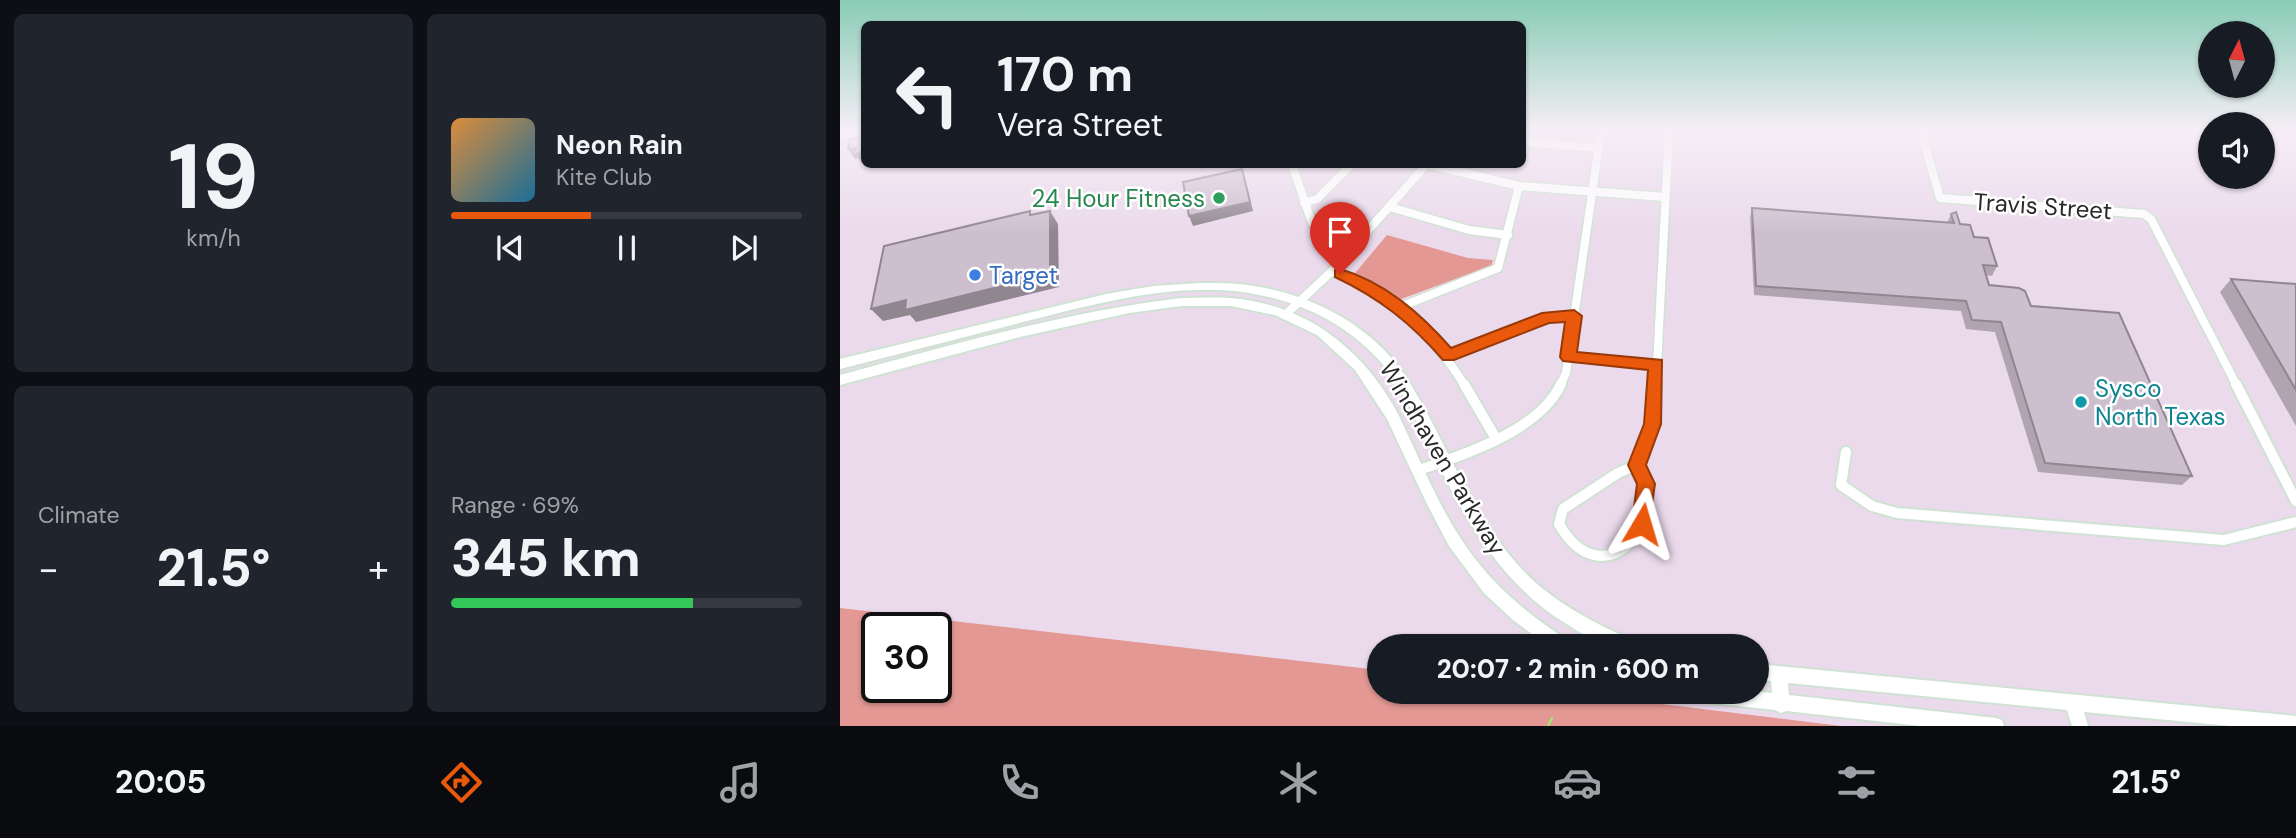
<!DOCTYPE html>
<html lang="en">
<head>
<meta charset="utf-8">
<style>
  body { margin:0; font-family:"DM Sans",sans-serif; background:#20242c; color:#f1f3f6; height:100vh; display:flex; flex-direction:column; font-size:26px; white-space:nowrap }
  * { box-sizing:border-box; margin:0 }
  p { font-size:23px; color:#9ea1a6 }
  .icon { flex:none; width:38px; height:38px; fill:none; stroke:currentColor; stroke-width:2; stroke-linecap:round; stroke-linejoin:round }
  .map { position:relative; flex:1; overflow:hidden }
  .details { display:flex; flex-direction:column; gap:14px; padding:14px; background:#0d0f14; width:840px }
  .details>* { flex:none }
  .hud { position:absolute; left:21px; top:21px; width:665px; height:147px; border-radius:10px; box-shadow:0 2px 5px #0004; background:#171b24; color:#f1f3f6; overflow:hidden }
  .needle { width:46px; rotate:6deg }
  .controls { position:absolute; left:1358px; top:21px; display:grid; gap:14px }
  .controls a { display:grid; place-items:center; width:77px; height:77px; border-radius:50%; background:#171b24; box-shadow:0 2px 5px #0004; font-size:35px }
  .speed { position:absolute; left:21px; top:612px; display:flex; gap:14px; font-size:35px; font-weight:700; text-align:center }
  .speed>* { display:grid; place-content:center; width:91px; height:91px; border-radius:50%; background:#171b24; box-shadow:0 2px 5px #0004; line-height:1 }
  .speed .limit { border:4px solid #111; border-radius:10px; background:#fff; color:#111 }
  .pin { position:absolute; display:grid; place-items:center; width:60px; height:60px; color:#fff; margin:-72px -30px; border-radius:50% 50% 50% 0; rotate:-45deg; box-shadow:0 0 7px #0007 }
  .pin .icon { rotate:45deg }
  .me { position:absolute; width:77px; margin:-38px; rotate:7deg; stroke-linejoin:round; filter:drop-shadow(0 0 5px #0008) }
  .turn { display:flex; align-items:center; gap:24px; height:147px; padding:0 21px; font-size:32px }
  .turn .icon { width:91px; height:91px; stroke-width:2.5 }
  .turn b { display:block; font-size:49px; line-height:60px }
  .big { font-size:52px; font-weight:800; line-height:1.1 }
  .details .widget { flex:1; display:flex; flex-direction:column; justify-content:center; gap:10px; min-width:0; padding:0 24px; border-radius:10px; background:#20242c }
  .details .dial { align-items:center; gap:0 }
  .dial b { font-size:91px; line-height:1 }
  .song { display:flex; align-items:center; gap:21px }
  .cover { width:84px; height:84px; border-radius:10px; background:linear-gradient(135deg,hsl(30 70% 55%),hsl(200 70% 35%)) }
  .played { height:7px; border-radius:4px; background:linear-gradient(90deg,#ea580c 40%,#363941 40%) }
  .keys { display:flex; justify-content:space-around; direction:ltr }
  .heat { display:flex; justify-content:space-between; align-items:center; font-size:38px; direction:ltr }
  .charge { height:10px; border-radius:5px; background:linear-gradient(90deg,#34c759 69%,#363941 0) }
  .details .tiles { flex:1; display:grid; gap:14px; grid-template-columns:repeat(2,1fr) }
  .trip { position:absolute; left:527px; top:634px; width:402px; height:70px; border-radius:35px; background:#171b24; box-shadow:0 2px 5px #0004; font-weight:800; line-height:70px; text-align:center }
  .tabs { display:flex; height:112px; justify-content:space-around; align-items:center; background:#090b0e; color:#9ea1a6 }
  .tabs .icon { width:49px; height:49px }
  .tabs .active { color:#ea580c }
  .tabs b { font-size:32px; color:#f1f3f6 }
  main { display:flex; flex:1; min-height:0 }
  .map>svg:first-child { display:block }
  .green { fill:#e49894; fill-rule:evenodd }
  .lines { fill:none; stroke-linecap:round; stroke-linejoin:round }
  .stream { stroke:#99f169; stroke-width:2 }
  .street-far1-casing { stroke:#cfe2d3; stroke-width:11 }
  .street-casing { stroke:#cfe2d3; stroke-width:14 }
  .secondary-casing { stroke:#cfe2d3; stroke-width:4 }
  .street-far1 { stroke:#fff; stroke-width:8 }
  .street { stroke:#fff; stroke-width:10 }
  .secondary { fill:#fff; fill-rule:evenodd }
  .wall { fill:#b1a4b1 }
  .shaded-wall { fill:#908690 }
  .building { fill:#cebfce; stroke:#908690; stroke-width:2 }
  .route { fill:#ea580c; stroke:#983908; stroke-width:2 }
  .leisure-dot { fill:#2e9e5b; stroke:#fff; stroke-width:2.5 }
  .shop-dot { fill:#3f7fe0; stroke:#fff; stroke-width:2.5 }
  .culture-dot { fill:#0f9aa8; stroke:#fff; stroke-width:2.5 }
  .labels { text-anchor:middle; dominant-baseline:central; stroke-width:5; stroke-linejoin:round; paint-order:stroke }
  .leisure-label { font-size:24px; fill:#27864d; stroke:#fff; text-anchor:end }
  .street-label { font-size:24px; fill:#292929; stroke:#fff }
  .shop-label { font-size:24px; fill:#366cbe; stroke:#fff; text-anchor:start }
  .culture-label { font-size:24px; fill:#0d838f; stroke:#fff; text-anchor:start }
</style>
</head>
<body>
<main>
<section class="details">
<div class="tiles">
<div class="widget dial"><b>19</b><p>km/h</p></div>
<div class="widget">
<div class="song"><i class="cover"></i><div><b>Neon Rain</b><p>Kite Club</p></div></div>
<div class="played"></div>
<div class="keys"><svg class="icon" aria-label="previous" viewBox="0 0 24 24"><path d="M18 5L8 12l10 7zM5 5v14"/></svg><svg class="icon" aria-label="pause" viewBox="0 0 24 24"><path d="M8 5v14M16 5v14"/></svg><svg class="icon" aria-label="next" viewBox="0 0 24 24"><path d="M6 5l10 7-10 7zM19 5v14"/></svg></div>
</div>
<div class="widget"><p>Climate</p>
<div class="heat"><a>−</a><b class="big">21.5°</b><a>+</a></div>
</div>
<div class="widget"><p>Range · 69%</p><b class="big">345 km</b><div class="charge"></div></div>
</div>
</section>
<div class="map">
<svg width="1456" height="726" viewBox="0 0 1456 726">
  <rect width="100%" height="100%" fill="#ebdaec"/>
  <g class="green">
    <polygon points="547,235 628,258 653,260 651,266 561,299 515,273"/>
    <path d="M0 608 539 670V691H716L1001 726H0ZM37 628H96V688H37Z"/>
  </g>
  <g class="lines">
    <polyline class="stream" points="708,726 712,718"/>
    <defs>
      <g id="street-far1">
        <polyline points="1081,131 1100,198 1304,214 1311,219 1397,386"/>
        <polyline points="682,142 758,148"/>
        <polyline points="452,164 472,223 519,239"/>
        <polyline points="587,164 679,186 825,197"/>
        <polyline points="464,203 477,199 512,164"/>
        <polyline points="550,207 629,230 668,235"/>
        <path d="M492 271C551 297 591 331 625 386"/>
        <polyline points="560,307 658,268 679,186"/>
        <polyline points="445,315 492,271 587,164"/>
        <polyline points="608,356 708,317 734,316"/>
        <polyline points="728,357 817,364"/>
        <polyline points="720,386 726,373 761,131"/>
        <polyline points="816,386 829,131"/>
      </g>
      <g id="street">
        <polyline points="624,384 655,437"/>
        <polyline points="1396,384 1456,501"/>
        <polyline points="1006,452 1001,485 1032,506 1057,513 1384,540 1456,522"/>
        <polyline points="797,465 808,440 816,384"/>
        <path d="M797 465C831 528 761 598 719 524L723 509 778 473Z"/>
        <path d="M579 470C624 455 700 430 721 384"/>
      </g>
      <g id="secondary">
        <polygon points="13,131 24,131 24,135 0,140 0,134"/>
        <path d="M360 283C376 283 392 283 408 285 473 294 535 326 570 383 607 444 630 511 678 565 709 600 750 621 792 640L794 646C786 646 775 647 767 645 753 642 738 631 725 623 661 584 623 516 591 450 576 419 562 385 538 359 504 322 458 301 409 293 332 280 239 308 164 327 109 341 55 355 0 369V359L266 294 313 286Z"/>
        <path d="M341 298C357 298 373 297 389 298 465 303 525 350 559 416 579 457 596 501 621 539 649 582 685 613 728 640L730 646H708L673 620 644 593 609 546 587 504 547 419 515 370 477 335 435 315 391 306H341L289 313 184 336 0 385V375C112 345 225 312 341 298Z"/>
        <polygon points="917,664 1456,716 1456,726 1390,726 1244,712 1248,726 1232,726 1227,710 948,683 949,695 1156,718 1162,720 1164,726 1080,726 946,711 941,713 935,710 836,699 830,697 828,691 914,691 932,693 931,681 917,680"/>
      </g>
    </defs>
    <use href="#street-far1" class="street-far1-casing"/>
    <use href="#street" class="street-casing"/>
    <use href="#secondary" class="secondary-casing"/>
    <use href="#street-far1" class="street-far1"/>
    <use href="#street" class="street"/>
    <use href="#secondary" class="secondary"/>
  </g>
  <g class="wall">
    <polygon points="912,208 1107,223 1111,214 1120,224 1134,237 1157,266 1152,276 1146,275 1149,285 1191,306 1352,476 1342,485 1198,472 1155,332 1126,329 1121,311 914,295 910,217"/>
    <polygon points="1391,279 1456,284 1456,426 1380,292"/>
  </g>
  <g class="shaded-wall">
    <polygon points="24,143 24,163 22,163 18,158 15,159 8,149 16,148"/>
    <polygon points="402,169 405,179 413,211 353,226 349,216"/>
    <polygon points="210,211 218,224 219,287 76,322 70,315 43,321 31,309 66,300"/>
  </g>
  <g class="building">
    <polygon points="24,136 24,143 22,152 14,154 16,148 8,149 10,139"/>
    <polygon points="402,169 410,202 349,216 343,182"/>
    <polygon points="912,208 1114,223 1111,214 1116,212 1120,224 1130,225 1134,237 1148,238 1157,266 1143,265 1149,285 1179,288 1185,291 1191,306 1279,313 1352,476 1205,463 1161,322 1132,320 1126,301 916,286"/>
    <polygon points="190,211 190,215 210,211 210,274 65,310 66,300 31,309 44,246"/>
    <polygon points="1391,279 1456,284 1456,390"/>
  </g>
  <linearGradient id="sky" x2="0" y2="1"><stop stop-color="#88ccb5"/><stop offset="0.56" stop-color="#f6eef6"/><stop offset="1" stop-color="#f6eef6" stop-opacity="0"/></linearGradient>
  <rect width="1456" height="233" fill="url(#sky)"/>
  <path class="route" d="M500 269C545 282 581 314 611 348L702 313 734 310 742 316 737 352 822 360 821 424 806 465 815 484 808 530H795L792 524 797 484 788 465 804 424 808 370 723 361 720 357 725 322 709 323 614 360H603C571 323 539 298 495 277V270Z"/>
  <circle class="leisure-dot" cx="379" cy="198" r="7"/>
  <circle class="shop-dot" cx="135" cy="275" r="7"/>
  <circle class="culture-dot" cx="1241" cy="402" r="7"/>
  <g class="labels">
    <g class="leisure-label">
      <text x="365" y="198">24 Hour Fitness</text>
    </g>
    <g class="street-label">
      <text transform="translate(1203 206) rotate(4)">Travis Street</text>
      <text transform="translate(603 458) rotate(59)">Windhaven Parkway</text>
    </g>
    <g class="shop-label">
      <text x="149" y="275">Target</text>
    </g>
    <g class="culture-label">
      <text x="1255" y="388">Sysco<tspan x="1255" dy="28">North Texas</tspan></text>
    </g>
  </g>
</svg>
<div class="controls">
<a><svg class="needle" viewBox="-14 -14 28 28"><path d="M0-13l5 13h-10z" fill="#e53935"/><path d="M0 13l5-13h-10z" fill="#9ea1a6"/></svg></a>
<a><svg class="icon" aria-label="sound" viewBox="0 0 24 24"><path d="M4 9h4l5-4v14l-5-4H4zM17 9q2 3 0 6"/></svg></a>
</div>
<div class="speed"><div class="limit">30</div></div>
<div class="pin" style="left:500px;top:274px;background:#d93025"><svg class="icon" aria-label="arrive" viewBox="0 0 24 24"><path d="M6 21V4h12l-3 4 3 4H6"/></svg></div>
<svg class="me" style="left:802px;top:524px" viewBox="-20 -20 40 40"><path d="M0-17L14 15 0 8-14 15z" fill="#ea580c" stroke="#fff" stroke-width="4"/></svg>
<div class="trip">20:07 · 2 min · 600 m</div>
<div class="hud">
<div class="turn"><svg class="icon" aria-label="left" viewBox="0 0 24 24"><path d="M17 20v-9H6M10 6l-5 5 5 5"/></svg><div><b>170 m</b>Vera Street</div></div>
</div>
</div>
</main>
<nav class="tabs">
<b>20:05</b>
<svg class="icon active" aria-label="directions" viewBox="0 0 24 24"><path d="M12 3l9 9-9 9-9-9zM9 14v-3h6M13 9l2 2-2 2"/></svg>
<svg class="icon" aria-label="music" viewBox="0 0 24 24"><path d="M9 18V5l10-2v13"/><circle cx="6" cy="18" r="3"/><circle cx="16" cy="16" r="3"/></svg>
<svg class="icon" aria-label="phone" viewBox="0 0 24 24"><path d="M5 4h4l2 5-3 2q2 4 5 5l2-3 5 2v4C11 20 4 13 5 4z"/></svg>
<svg class="icon" aria-label="climate" viewBox="0 0 24 24"><path d="M12 3v18M4 7l16 10M4 17L20 7"/></svg>
<svg class="icon" aria-label="car" viewBox="0 0 24 24"><path d="M5 17H2v-5l4-1 3-4h7l3 4 3 1v5h-3M9 17h6M6 11h13"/><circle cx="7" cy="17" r="2"/><circle cx="17" cy="17" r="2"/></svg>
<svg class="icon" aria-label="filters" viewBox="0 0 24 24"><path d="M4 7h16M4 17h16"/><circle cx="9" cy="7" r="2"/><circle cx="15" cy="17" r="2"/></svg>
<b>21.5°</b>
</nav>
</body>
</html>
